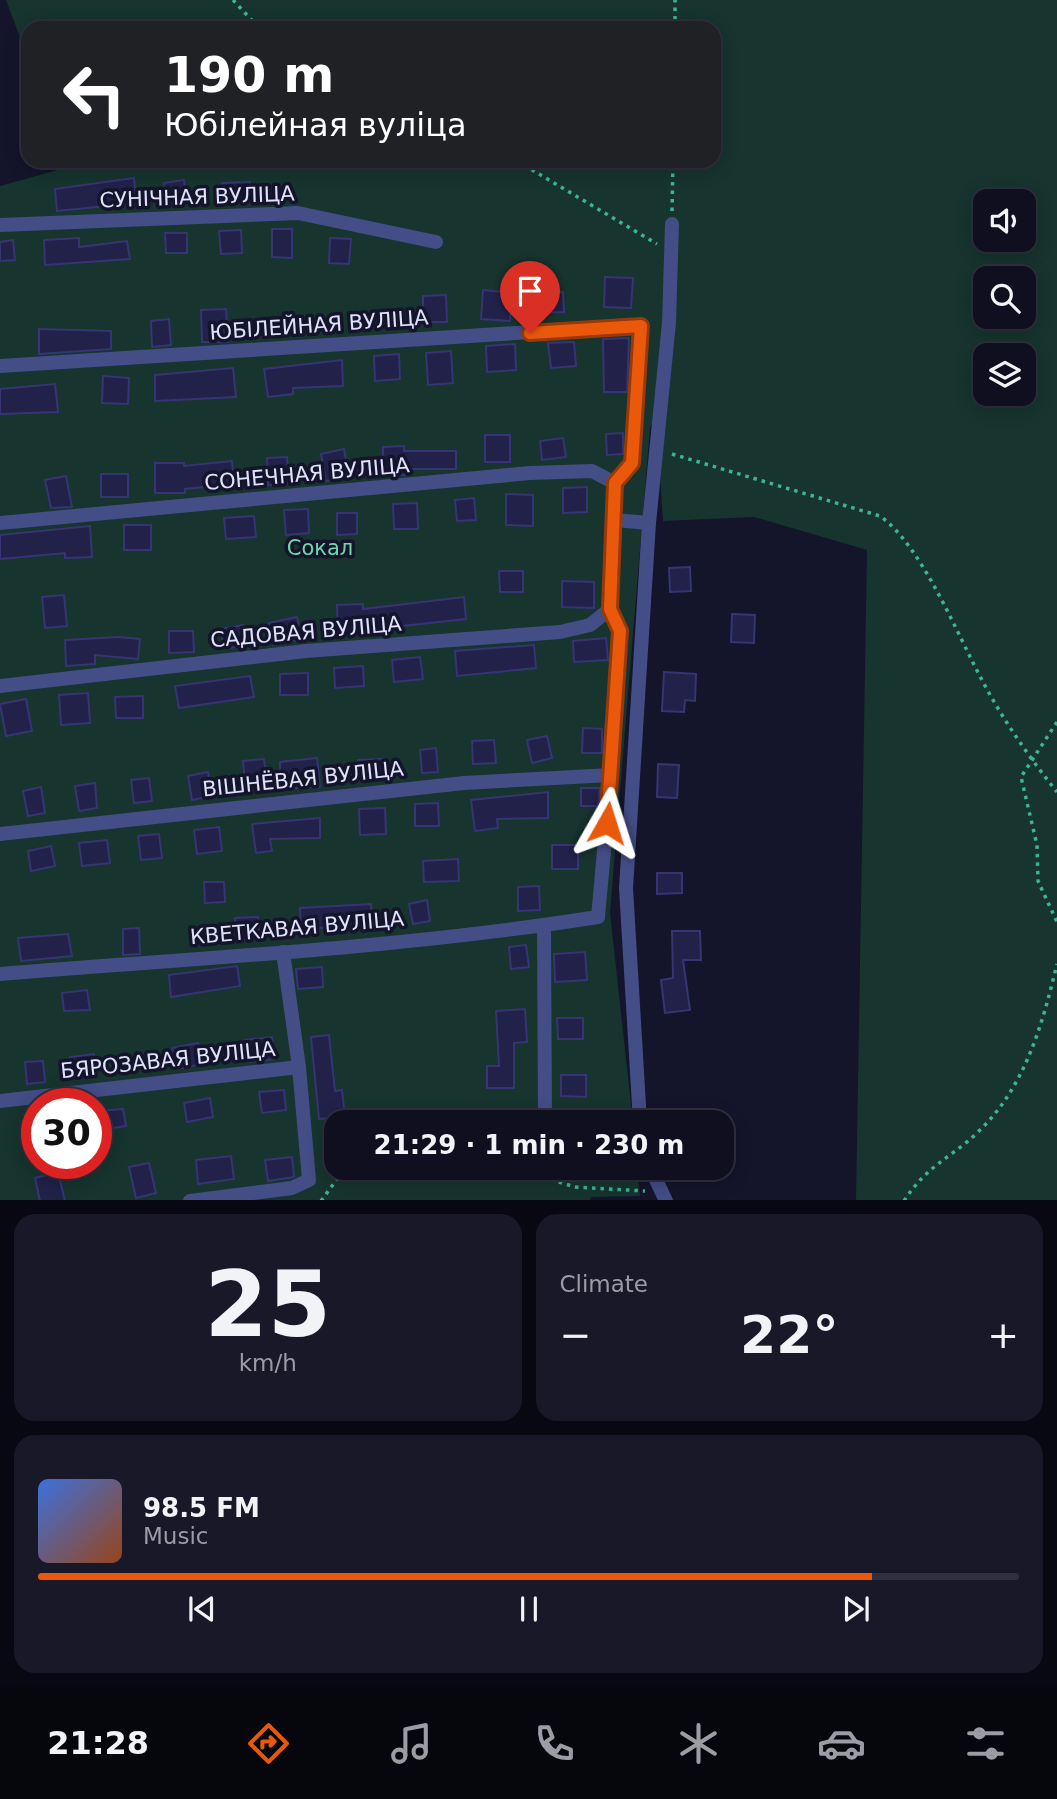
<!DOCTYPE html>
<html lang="en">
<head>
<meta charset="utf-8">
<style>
  body { margin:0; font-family:"DejaVu Sans",sans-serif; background:#181829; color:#f1f3f6; height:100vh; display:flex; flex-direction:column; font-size:26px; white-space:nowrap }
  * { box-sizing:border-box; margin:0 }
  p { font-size:23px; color:#9b9ca5 }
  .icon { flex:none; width:38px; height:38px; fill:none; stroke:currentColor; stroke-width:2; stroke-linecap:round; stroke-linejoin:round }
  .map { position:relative; height:1200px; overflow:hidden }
  .details { display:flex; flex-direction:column; gap:14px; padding:14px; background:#080812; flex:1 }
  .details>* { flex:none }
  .hud { position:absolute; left:21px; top:21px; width:700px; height:147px; border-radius:21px; box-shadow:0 4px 18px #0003,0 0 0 2px #2f2f3e; background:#202124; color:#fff; overflow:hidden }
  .tools { position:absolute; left:973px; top:189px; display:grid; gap:14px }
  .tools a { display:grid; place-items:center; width:63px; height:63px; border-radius:14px; background:#0f0f20; box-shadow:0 4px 18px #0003,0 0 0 2px #2f2f3e; font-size:35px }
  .speed { position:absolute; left:21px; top:1088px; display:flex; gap:14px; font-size:35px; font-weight:700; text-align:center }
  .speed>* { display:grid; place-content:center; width:91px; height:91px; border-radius:50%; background:#0f0f20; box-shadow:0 4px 18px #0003,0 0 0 2px #2f2f3e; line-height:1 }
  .speed .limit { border:10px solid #d22; background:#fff; color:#111 }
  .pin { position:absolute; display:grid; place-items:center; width:60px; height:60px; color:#fff; margin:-72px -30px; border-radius:50% 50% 50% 0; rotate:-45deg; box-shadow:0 0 7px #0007 }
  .pin .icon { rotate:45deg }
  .me { position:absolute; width:77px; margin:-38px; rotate:6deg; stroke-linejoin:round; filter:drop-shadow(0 0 5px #0008) }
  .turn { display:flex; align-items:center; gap:24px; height:147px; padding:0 28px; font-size:32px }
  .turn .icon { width:91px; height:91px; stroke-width:2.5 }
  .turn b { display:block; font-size:49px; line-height:60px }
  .big { font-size:52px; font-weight:700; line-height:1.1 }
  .details .tile { flex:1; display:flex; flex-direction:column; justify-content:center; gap:10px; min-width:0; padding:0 24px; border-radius:21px; background:#181829 }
  .details .dial { align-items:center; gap:0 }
  .dial b { font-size:91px; line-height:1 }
  .song { display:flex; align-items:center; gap:21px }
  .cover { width:84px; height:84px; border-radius:10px; background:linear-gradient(135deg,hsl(220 70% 55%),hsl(20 70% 35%)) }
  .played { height:7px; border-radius:4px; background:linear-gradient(90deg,#ea580c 85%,#2f2f3e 85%) }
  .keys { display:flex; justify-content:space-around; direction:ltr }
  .heat { display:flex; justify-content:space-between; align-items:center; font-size:38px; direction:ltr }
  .details .tiles { flex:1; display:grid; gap:14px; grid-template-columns:1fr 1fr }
  .tile:last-child { grid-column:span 2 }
  .trip { position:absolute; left:324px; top:1110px; width:410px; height:70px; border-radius:21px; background:#0f0f20; box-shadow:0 4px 18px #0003,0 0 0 2px #2f2f3e; font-weight:700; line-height:70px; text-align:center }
  .tab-bar { display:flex; height:112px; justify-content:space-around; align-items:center; background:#06060d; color:#9b9ca5 }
  .tab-bar .icon { width:49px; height:49px }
  .tab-bar .active { color:#ea580c }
  .tab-bar b { font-size:32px; color:#f1f3f6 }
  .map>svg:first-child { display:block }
  .green { fill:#17342e; fill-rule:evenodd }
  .building { fill:#21214a; stroke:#353574; stroke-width:2 }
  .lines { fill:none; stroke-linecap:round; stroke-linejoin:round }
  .path { stroke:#3cb596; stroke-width:3.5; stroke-dasharray:3.5 5; stroke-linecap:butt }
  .street { stroke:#434d86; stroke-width:14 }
  .route-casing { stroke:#983908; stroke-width:18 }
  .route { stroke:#ea580c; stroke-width:12 }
  .labels { text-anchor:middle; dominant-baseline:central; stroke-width:7; stroke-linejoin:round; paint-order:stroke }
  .street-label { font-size:21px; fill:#e0e2fd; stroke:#14142b }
  .park-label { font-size:21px; fill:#70d8aa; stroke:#14142b }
</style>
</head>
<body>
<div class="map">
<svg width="1057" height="1201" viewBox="0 0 1057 1201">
  <rect width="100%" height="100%" fill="#14142b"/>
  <path class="green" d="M6 0H1057V1200H856L867 550 754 517 663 521 656 413 650 428 610 913 633 1122H336V1167H637L640 1196 591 1197 590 1201H0V186L72 166 69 161H714V28H28V59ZM985 201H1024V240H985ZM985 278H1024V317H985ZM985 355H1024V394H985ZM37 1104H96V1164H37Z"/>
  <g class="building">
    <polygon points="134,178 136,203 57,211 55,189"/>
    <polygon points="184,180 186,201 166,203 164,183"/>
    <polygon points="250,182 251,198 224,200 222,183"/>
    <polygon points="272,229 292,229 292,258 272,257"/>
    <polygon points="241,230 242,253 221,254 219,231"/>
    <polygon points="165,233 187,233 187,253 166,253"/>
    <polygon points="79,238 79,247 127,241 130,259 45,265 44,240"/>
    <polygon points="330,238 351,239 349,264 329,263"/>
    <polygon points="13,240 15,260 0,261 0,242"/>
    <polygon points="605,277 633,278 631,308 604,307"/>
    <polygon points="483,290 512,293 510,321 481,319"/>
    <polygon points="563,292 564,312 538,313 537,293"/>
    <polygon points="446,295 447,322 423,322 423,296"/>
    <polygon points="226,309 228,342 202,342 201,310"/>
    <rect x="256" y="318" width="28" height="18"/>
    <polygon points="169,319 171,345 152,347 151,321"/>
    <polygon points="39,329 111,331 111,349 39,354"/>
    <polygon points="629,338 627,392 604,392 603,339"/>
    <polygon points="574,342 576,366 551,368 548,343"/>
    <polygon points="515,344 516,370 487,372 486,346"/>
    <polygon points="451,351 453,383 428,385 426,353"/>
    <polygon points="399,354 400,379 375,381 374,356"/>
    <polygon points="342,360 343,386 293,388 293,394 268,397 264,369"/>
    <polygon points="233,368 236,397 155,401 155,375"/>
    <polygon points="103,376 129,378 128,404 102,403"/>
    <polygon points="55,384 58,412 0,414 0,389"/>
    <polygon points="623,433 623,454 607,455 606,434"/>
    <rect x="485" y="435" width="25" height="27"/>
    <polygon points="563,438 566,457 542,460 540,441"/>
    <polygon points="404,446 404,451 456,451 456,469 405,469 405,475 383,475 383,447"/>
    <polygon points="344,449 349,477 326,481 321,454"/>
    <polygon points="287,457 289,483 268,485 267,458"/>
    <polygon points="232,461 234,484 185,489 185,493 155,493 155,463 184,463 184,466"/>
    <rect x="101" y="474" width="27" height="23"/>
    <polygon points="66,476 72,507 51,508 45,480"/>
    <polygon points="587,487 587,512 563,513 563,488"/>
    <polygon points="506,494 533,495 533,526 506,525"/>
    <polygon points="474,498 476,520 457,521 455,500"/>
    <polygon points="417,503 418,529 394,529 393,504"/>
    <polygon points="308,509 309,533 286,535 284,510"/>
    <polygon points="337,513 357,513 357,534 337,535"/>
    <polygon points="254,516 256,537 226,539 224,518"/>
    <rect x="124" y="525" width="27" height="25"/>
    <polygon points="90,526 92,557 65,558 65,553 0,559 0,535"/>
    <polygon points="690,567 691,591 670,592 669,568"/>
    <polygon points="499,571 523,571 523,592 500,592"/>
    <polygon points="562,581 594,582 594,608 562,607"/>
    <polygon points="64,595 67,626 45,628 42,597"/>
    <polygon points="464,597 466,619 338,633 337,605 363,604 363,609"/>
    <polygon points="732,614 755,615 754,643 731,642"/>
    <polygon points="297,617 302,639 273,645 269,623"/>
    <polygon points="243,625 246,646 224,649 221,629"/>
    <polygon points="169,631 193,631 194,652 169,653"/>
    <polygon points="119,637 140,639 138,659 95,655 95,664 66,666 65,640"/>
    <polygon points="606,638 608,660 574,662 573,641"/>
    <polygon points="534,645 536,668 457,676 455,651"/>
    <polygon points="420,657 423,679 394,682 392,660"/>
    <polygon points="363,666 364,686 335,688 334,668"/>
    <polygon points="664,672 696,674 695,701 685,700 684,712 662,711"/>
    <polygon points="308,673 308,695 280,695 280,674"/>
    <polygon points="250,676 254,697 179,708 175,686"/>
    <polygon points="88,693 90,723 61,725 59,695"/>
    <polygon points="143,696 143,718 116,718 115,697"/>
    <polygon points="26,699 32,731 6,736 0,704"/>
    <polygon points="583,728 602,729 602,753 582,753"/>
    <polygon points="547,736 552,758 532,763 527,740"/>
    <polygon points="494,740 496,763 473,764 472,741"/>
    <polygon points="436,748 438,772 422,773 420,750"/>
    <polygon points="317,758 320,787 280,789 280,762"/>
    <polygon points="264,759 268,790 246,792 243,761"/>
    <polygon points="382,759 383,777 359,778 358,760"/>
    <polygon points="658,764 679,765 677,798 657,797"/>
    <polygon points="208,772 212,796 192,800 188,776"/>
    <polygon points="149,778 152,801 134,803 131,780"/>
    <polygon points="95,783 97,808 79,811 75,786"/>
    <polygon points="41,787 45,813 28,816 23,791"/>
    <polygon points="581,788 600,788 598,806 581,806"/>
    <polygon points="548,792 548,818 497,819 498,828 475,831 471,800"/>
    <polygon points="438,803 439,826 415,826 415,804"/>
    <polygon points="385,808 386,834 360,835 359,809"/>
    <polygon points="320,818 320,838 270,839 272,851 256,853 252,824"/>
    <polygon points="219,827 222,851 197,854 194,830"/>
    <polygon points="159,834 162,858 141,860 138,836"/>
    <polygon points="107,840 110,863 82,866 79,843"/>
    <rect x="552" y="845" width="26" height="24"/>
    <polygon points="51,846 55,866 31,871 28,851"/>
    <polygon points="458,859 459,881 424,882 423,861"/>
    <polygon points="657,873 682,873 682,893 657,894"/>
    <polygon points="204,882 224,882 225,902 205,903"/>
    <polygon points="539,886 540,910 518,911 518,887"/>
    <polygon points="427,900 430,921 413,924 409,904"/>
    <polygon points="371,904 372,925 319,928 319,934 301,936 300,908"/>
    <polygon points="258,917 259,939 236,940 235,918"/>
    <polygon points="139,928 140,954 123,955 123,929"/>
    <polygon points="672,931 700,931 701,960 683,960 690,1010 665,1013 661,980 673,978"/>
    <polygon points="68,934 72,956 21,961 18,938"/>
    <polygon points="526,945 529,967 511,969 509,947"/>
    <polygon points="585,952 587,980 555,982 554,954"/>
    <polygon points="237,966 240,986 171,997 169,975"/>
    <polygon points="322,967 323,987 298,989 296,969"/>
    <polygon points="87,990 90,1010 64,1011 62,993"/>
    <polygon points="525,1009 527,1042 514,1043 514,1088 487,1088 487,1066 499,1066 496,1011"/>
    <polygon points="557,1018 583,1018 583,1039 558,1039"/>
    <polygon points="329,1035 335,1091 342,1090 345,1117 319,1119 311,1037"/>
    <polygon points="272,1037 274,1059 248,1062 245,1040"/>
    <polygon points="198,1043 202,1064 176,1069 172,1048"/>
    <polygon points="94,1054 97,1076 72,1079 70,1057"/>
    <polygon points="43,1061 45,1082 27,1084 25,1062"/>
    <polygon points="561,1075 586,1075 586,1097 561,1096"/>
    <polygon points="284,1090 286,1110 262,1113 259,1092"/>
    <polygon points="210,1098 213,1117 187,1122 184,1103"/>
    <polygon points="123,1109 126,1126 100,1130 97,1111"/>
    <polygon points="231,1156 234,1179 198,1184 196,1160"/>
    <polygon points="292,1157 294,1177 268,1181 265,1160"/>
    <polygon points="149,1163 156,1193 136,1198 129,1167"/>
    <polygon points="58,1172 65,1201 40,1201 35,1178"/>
  </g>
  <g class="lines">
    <g class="path">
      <polyline points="233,0 259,28"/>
      <polyline points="675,28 675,0"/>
      <polyline points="517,161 657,244"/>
      <polyline points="672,211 673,161"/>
      <path d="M672 454 880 516C922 546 957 634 982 680 1003 720 1029 757 1057 792"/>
      <polyline points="1057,722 1021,777 1037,845 1038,881 1057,922"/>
      <polyline points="510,1167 575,1187 645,1191"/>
      <polyline points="321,1201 346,1167"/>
      <path d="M904 1201C928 1164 950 1159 978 1132 1025 1087 1042 1026 1057 964"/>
    </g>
    <g class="street">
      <polyline points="0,225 298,213 436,242"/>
      <polyline points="0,366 641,325 632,463 615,483"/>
      <polyline points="615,520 649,523"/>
      <polyline points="0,523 530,473 592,471 615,483"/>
      <polyline points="0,686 306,651 560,632 590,625 610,609"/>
      <polyline points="0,834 464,783 611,775"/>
      <polyline points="544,926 545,1122"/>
      <path d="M0 974C199 958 400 948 598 917L617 707 620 631 610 609 615 483"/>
      <polyline points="0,1101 299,1067"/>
      <polyline points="640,1122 626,888 649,523 669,323 672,224"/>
      <polyline points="650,1167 666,1201"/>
      <polyline points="190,1201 292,1188 309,1180 299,1067 283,952"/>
    </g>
  </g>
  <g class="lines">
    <defs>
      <polyline id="route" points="530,333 641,326 632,463 615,483 610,609 620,631 607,823"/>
    </defs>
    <use href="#route" class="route-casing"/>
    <use href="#route" class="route"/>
  </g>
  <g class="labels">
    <g class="street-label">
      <text transform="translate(197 197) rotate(-2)">СУНІЧНАЯ ВУЛІЦА</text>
      <text transform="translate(319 325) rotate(-4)">ЮБІЛЕЙНАЯ ВУЛІЦА</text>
      <text transform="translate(307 474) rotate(-5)">СОНЕЧНАЯ ВУЛІЦА</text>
      <text transform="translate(306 632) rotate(-5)">САДОВАЯ ВУЛІЦА</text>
      <text transform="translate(303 779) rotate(-6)">ВІШНЁВАЯ ВУЛІЦА</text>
      <text transform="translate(297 928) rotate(-5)">КВЕТКАВАЯ ВУЛІЦА</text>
      <text transform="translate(168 1060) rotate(-6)">БЯРОЗАВАЯ ВУЛІЦА</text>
    </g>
    <g class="park-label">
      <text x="320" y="548">Сокал</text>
    </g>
  </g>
</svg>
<div class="tools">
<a><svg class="icon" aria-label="sound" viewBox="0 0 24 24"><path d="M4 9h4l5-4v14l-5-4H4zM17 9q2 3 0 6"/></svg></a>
<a><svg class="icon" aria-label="search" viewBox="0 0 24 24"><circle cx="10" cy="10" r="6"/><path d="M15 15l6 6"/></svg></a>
<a><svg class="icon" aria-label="layers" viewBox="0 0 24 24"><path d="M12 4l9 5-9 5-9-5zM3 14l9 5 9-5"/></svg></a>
</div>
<div class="speed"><div class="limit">30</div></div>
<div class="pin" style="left:530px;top:333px;background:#d93025"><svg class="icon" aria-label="arrive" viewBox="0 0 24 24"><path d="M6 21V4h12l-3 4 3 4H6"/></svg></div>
<svg class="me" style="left:607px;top:823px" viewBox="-20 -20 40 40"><path d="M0-17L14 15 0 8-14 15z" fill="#ea580c" stroke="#fff" stroke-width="4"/></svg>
<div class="trip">21:29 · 1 min · 230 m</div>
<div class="hud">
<div class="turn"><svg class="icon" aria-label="left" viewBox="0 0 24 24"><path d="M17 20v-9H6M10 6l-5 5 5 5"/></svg><div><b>190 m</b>Юбілейная вуліца</div></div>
</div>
</div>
<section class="details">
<div class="tiles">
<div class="tile dial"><b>25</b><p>km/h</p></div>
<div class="tile"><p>Climate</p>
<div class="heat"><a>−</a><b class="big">22°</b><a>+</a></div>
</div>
<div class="tile">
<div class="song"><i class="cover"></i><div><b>98.5 FM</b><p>Music</p></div></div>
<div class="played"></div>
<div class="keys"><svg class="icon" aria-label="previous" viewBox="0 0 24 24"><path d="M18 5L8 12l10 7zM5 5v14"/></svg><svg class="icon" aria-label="pause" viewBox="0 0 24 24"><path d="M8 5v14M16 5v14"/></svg><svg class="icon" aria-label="next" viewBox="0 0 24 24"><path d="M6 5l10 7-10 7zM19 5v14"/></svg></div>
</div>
</div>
</section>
<nav class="tab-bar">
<b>21:28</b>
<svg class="icon active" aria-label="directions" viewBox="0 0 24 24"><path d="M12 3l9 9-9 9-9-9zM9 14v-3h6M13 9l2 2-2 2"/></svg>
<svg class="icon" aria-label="music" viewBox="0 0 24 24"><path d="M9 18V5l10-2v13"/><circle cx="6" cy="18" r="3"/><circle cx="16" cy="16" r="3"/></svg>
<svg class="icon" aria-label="phone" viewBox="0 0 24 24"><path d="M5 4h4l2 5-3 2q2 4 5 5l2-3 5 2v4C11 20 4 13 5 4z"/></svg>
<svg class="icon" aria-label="climate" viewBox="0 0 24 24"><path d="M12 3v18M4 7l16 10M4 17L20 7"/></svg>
<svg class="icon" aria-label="car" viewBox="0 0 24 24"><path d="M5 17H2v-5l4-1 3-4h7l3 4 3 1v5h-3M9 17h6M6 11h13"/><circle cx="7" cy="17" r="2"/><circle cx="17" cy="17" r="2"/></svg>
<svg class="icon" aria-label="filters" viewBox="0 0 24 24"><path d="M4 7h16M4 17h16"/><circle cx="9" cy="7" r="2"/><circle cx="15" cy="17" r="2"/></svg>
</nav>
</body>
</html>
